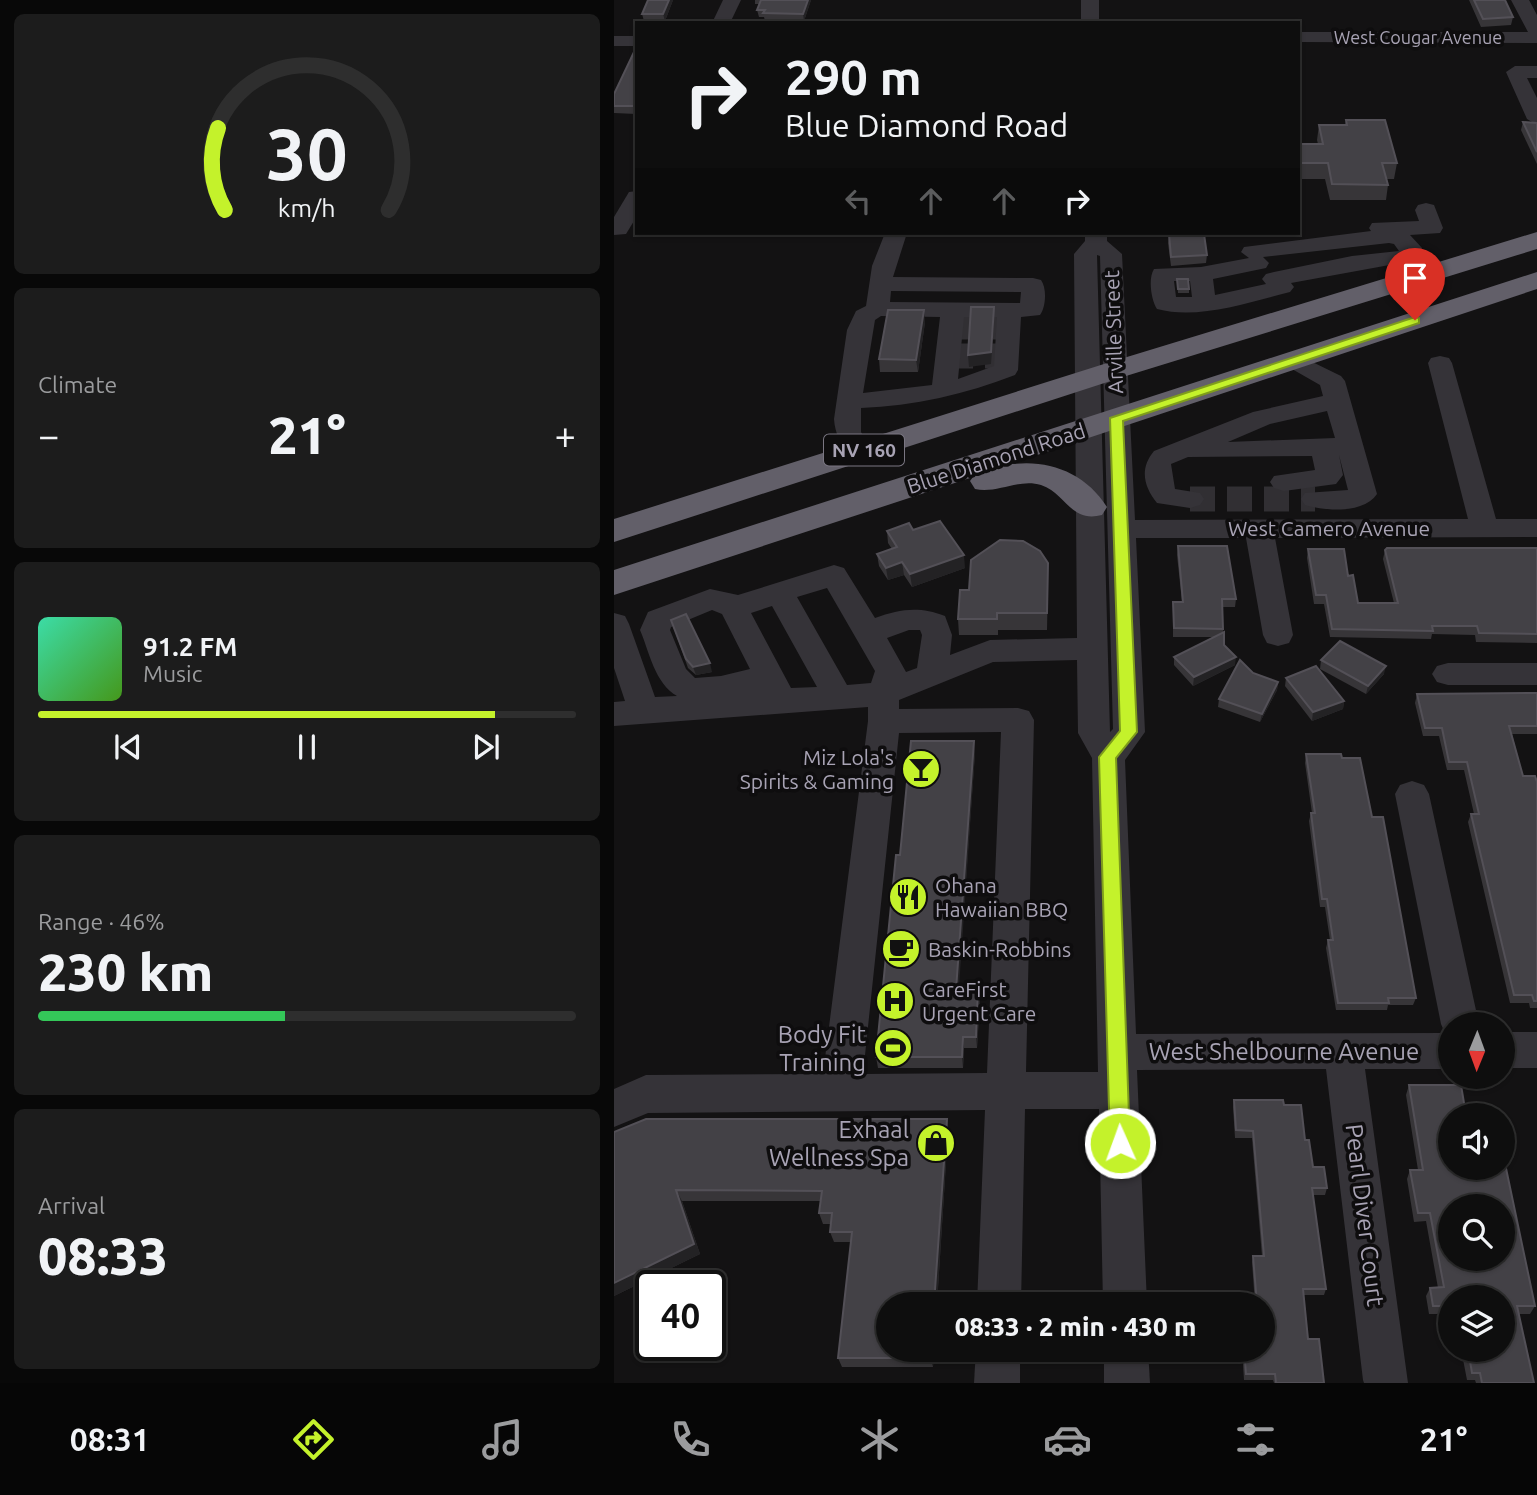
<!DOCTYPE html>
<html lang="en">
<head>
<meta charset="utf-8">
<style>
  body { margin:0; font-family:Ubuntu,sans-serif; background:#1c1c1c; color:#f1f3f6; height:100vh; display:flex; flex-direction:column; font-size:26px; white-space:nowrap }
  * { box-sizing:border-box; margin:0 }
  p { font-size:23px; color:#9b9c9e }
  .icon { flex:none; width:38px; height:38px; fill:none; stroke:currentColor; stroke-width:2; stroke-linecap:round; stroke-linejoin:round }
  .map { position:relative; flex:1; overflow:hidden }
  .details { display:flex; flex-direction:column; gap:14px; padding:14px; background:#080808; width:614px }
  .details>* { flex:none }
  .banner { position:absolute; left:21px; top:21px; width:665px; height:214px; border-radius:0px; box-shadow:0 2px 5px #0004,0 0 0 2px #2e2e2e; background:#0e0e0e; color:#f1f3f6; overflow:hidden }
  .needle { width:46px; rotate:181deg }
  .tools { position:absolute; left:824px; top:1012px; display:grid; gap:14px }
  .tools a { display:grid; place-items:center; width:77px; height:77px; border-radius:50%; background:#0e0e0e; box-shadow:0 2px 5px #0004,0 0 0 2px #2e2e2e; font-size:35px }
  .speed { position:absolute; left:21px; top:1270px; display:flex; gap:14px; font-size:35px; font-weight:700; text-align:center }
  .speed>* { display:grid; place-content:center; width:91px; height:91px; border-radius:50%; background:#0e0e0e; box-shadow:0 2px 5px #0004,0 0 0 2px #2e2e2e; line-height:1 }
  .speed .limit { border:4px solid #111; border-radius:10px; background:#fff; color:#111 }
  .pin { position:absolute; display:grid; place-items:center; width:60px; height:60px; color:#fff; margin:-72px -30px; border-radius:50% 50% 50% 0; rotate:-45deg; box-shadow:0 0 7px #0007 }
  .pin .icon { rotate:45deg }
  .me { position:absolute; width:77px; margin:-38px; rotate:358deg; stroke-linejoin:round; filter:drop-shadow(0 0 5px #0008) }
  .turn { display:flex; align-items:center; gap:24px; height:147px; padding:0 35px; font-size:32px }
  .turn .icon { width:91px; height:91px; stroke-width:2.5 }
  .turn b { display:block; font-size:49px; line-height:60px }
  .lanes { display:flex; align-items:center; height:66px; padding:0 35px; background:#0003; justify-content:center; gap:35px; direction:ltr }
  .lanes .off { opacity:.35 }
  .big { font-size:52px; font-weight:800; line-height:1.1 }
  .details .widget { flex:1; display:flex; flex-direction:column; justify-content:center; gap:10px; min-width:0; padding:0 24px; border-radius:10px; background:#1c1c1c }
  .details .dial { align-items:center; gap:0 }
  .dial svg { height:182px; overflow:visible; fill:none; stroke:#2e2e2e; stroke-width:7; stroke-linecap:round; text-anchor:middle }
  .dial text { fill:#f1f3f6; stroke:none }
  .song { display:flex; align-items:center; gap:21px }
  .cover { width:84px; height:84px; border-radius:10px; background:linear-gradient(135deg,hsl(160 70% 55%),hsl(100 70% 35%)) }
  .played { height:7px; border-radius:4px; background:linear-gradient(90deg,#c4f22b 85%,#2e2e2e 85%) }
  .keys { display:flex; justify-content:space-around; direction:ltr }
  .heat { display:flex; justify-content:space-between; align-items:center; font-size:38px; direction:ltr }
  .charge { height:10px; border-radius:5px; background:linear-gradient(90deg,#34c759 46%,#2e2e2e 0) }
  .trip { position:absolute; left:262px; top:1292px; width:399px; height:70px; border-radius:35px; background:#0e0e0e; box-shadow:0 2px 5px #0004,0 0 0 2px #2e2e2e; font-weight:800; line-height:70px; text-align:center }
  .tab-bar { display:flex; height:112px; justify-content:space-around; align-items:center; background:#060606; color:#9b9c9e }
  .tab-bar .icon { width:49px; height:49px }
  .tab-bar .selected { color:#c4f22b }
  .tab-bar b { font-size:32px; color:#f1f3f6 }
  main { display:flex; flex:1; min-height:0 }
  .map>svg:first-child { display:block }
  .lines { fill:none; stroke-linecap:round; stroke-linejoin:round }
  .minor-tunnel { stroke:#312f33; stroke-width:25; stroke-dasharray:25 12; stroke-linecap:butt }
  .minor { fill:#353338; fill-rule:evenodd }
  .highway { fill:#625f69; fill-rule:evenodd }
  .wall { fill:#373538 }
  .shaded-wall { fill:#232224 }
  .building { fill:#434146; stroke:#535057; stroke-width:2; fill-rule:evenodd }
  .route { fill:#c4f22b; stroke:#7f9d1c; stroke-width:2 }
  .labels { text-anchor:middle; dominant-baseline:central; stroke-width:7; stroke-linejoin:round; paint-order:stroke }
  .far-street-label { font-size:18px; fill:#a8a3b4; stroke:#0e0d0e }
  .shield { fill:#0e0d0e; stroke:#7a7682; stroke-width:2 }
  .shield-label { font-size:19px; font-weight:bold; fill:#a8a3b4 }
  .street-label { font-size:21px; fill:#a8a3b4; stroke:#0e0d0e }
  .poi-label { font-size:21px; fill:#a8a3b4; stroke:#0e0d0e; text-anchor:start }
  .near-poi-label { font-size:24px; fill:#a8a3b4; stroke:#0e0d0e; text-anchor:end }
  .near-street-label { font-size:24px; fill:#a8a3b4; stroke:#0e0d0e }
</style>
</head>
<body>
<main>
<section class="details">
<div class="widget dial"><svg viewBox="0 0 100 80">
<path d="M14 69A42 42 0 1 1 86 69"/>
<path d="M14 69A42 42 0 0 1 11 33" stroke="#c4f22b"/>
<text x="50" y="56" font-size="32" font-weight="700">30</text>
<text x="50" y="72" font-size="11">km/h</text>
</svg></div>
<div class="widget"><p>Climate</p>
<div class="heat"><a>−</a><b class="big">21°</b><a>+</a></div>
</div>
<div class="widget">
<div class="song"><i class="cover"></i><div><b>91.2 FM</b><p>Music</p></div></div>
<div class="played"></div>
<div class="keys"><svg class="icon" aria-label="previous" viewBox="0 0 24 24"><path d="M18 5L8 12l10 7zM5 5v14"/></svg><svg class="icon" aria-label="pause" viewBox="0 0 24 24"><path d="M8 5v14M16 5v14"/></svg><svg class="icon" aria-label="next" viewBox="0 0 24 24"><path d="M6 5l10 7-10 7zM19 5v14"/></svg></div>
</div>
<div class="widget"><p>Range · 46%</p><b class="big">230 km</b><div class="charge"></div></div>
<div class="widget"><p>Arrival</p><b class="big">08:33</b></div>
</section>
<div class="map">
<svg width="923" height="1383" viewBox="0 0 923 1383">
  <rect width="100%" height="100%" fill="#131213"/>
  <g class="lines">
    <g class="minor-tunnel">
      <polyline points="337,327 394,327"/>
      <polyline points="334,356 393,356"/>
      <polyline points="576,499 701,499"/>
    </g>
    <g class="minor">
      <polygon points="109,0 127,0 116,23 98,23"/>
      <rect x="467" y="0" width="18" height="23"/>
      <polygon points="897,0 915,0 923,15 923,43 684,42 684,32 914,32"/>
      <rect x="0" y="36" width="23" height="10"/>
      <polygon points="901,66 923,66 923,78 913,78 923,98 923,125 913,119 892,72"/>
      <polygon points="23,191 23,216 12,234 0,235 0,217 15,192"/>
      <path d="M812 203 820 205 829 228 826 233 796 235 808 248 803 260 677 283 680 287 676 292C635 302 585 320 543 309 537 300 534 278 540 269L587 267 635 258 627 252 630 247 757 231 755 228 758 223 805 221 801 210 804 205ZM775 243 780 244 785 251 738 256 660 272 652 274 648 279 652 284 601 295 599 279 652 268 655 263 649 257ZM560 281H576L578 297H562Z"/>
      <path d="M271 233H293L279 277 419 278 427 280C433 288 432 307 426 315L407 317 404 370 401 375C352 394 300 406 247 408V432L258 452 254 458 245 460 236 458C227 445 221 434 220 419L233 330 242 311 252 306 258 266ZM277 291 407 292 406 303 276 302ZM267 316 326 317 318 385 249 393 261 320ZM350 317H383L380 366 344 379Z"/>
      <path d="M471 233H493V241L508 254 521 520 854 519 814 363 817 358 826 356 835 358 838 363 882 519H923V537L661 538 679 635 675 643 664 646 653 643 649 635 632 538H522L531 732 511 760 522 1034 831 1033 827 1024 781 794 786 785 798 781 810 785 815 794 865 1024H836V1069H751L794 1383H750L749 1380 712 1069 523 1070 533 1304H489L485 1109H411L407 1304H363L371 1110 34 1113 0 1127V1089L32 1075 209 1074 254 721V707L0 726V702L11 701 0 668V613L11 616 15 624 41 697 63 696C41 684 35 651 26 630L34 612 96 589 124 595 220 565 230 568 261 618C286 609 305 606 331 616L338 635 336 655 376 640 463 638 460 254 471 241ZM483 255 486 256 499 729 496 732ZM213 588 261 671 257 683 233 685 183 597ZM158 606 203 687 177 688 137 613ZM98 610 108 614 136 669 107 676 81 678 72 669 56 630 57 627ZM295 630H306L308 635 303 668 292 672 273 638ZM463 660 464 733 478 758 484 1072H412L420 720 415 711 404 708 285 709V700L379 662ZM387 732 373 1073 249 1074 285 733Z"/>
      <path d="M680 353 727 376 731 381 763 494C750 514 711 511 691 505L687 499 691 493 734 490 725 455 729 475 722 484 670 491 660 488 656 482 660 476 701 470 698 456 574 457 557 464 561 489 586 493 590 499 586 505 576 508 543 503C530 487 525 469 540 451L639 412 709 396 706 385 671 365 668 360 671 355ZM713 411 721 438 614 442 656 424Z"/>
      <polygon points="834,663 923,663 923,685 834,685 823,682 818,674 823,666"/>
      <rect x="889" y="1032" width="34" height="36"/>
      <polygon points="362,1349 406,1349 406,1383 360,1383"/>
      <polygon points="490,1349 534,1349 536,1383 490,1383"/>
    </g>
    <g class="highway">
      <polygon points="923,232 923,249 512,376 0,542 0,519 490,364"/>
      <path d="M923 272V289L393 465C432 458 471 472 493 507L488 515C456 523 453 494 427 485 405 478 383 494 361 489L356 481 359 477 0 595V570Z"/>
    </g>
  </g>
  <g class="wall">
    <polygon points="34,0 59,0 51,21 30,21 28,14"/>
    <polygon points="141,0 197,0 190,21 151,21 150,17 145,17 143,10 146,4 141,4"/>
    <polygon points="855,0 892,0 892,2 899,17 897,25 867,27"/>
    <polygon points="20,52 22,114 0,113 0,94"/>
    <polygon points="732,120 783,163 780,179 773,179 774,185 772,200 716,200 711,179 684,179 684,144 704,144 703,140 705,125 731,125"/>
    <polygon points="909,122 923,123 923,164 907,130"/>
    <polygon points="555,234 593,255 592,263 557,266 554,243"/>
    <polygon points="563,279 575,289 575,293 564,293"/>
    <polygon points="311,322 304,372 266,372 265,359"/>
    <polygon points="299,530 351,568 298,587 290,575 274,580 265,566 263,554 278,549 274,543 273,531"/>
    <polygon points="564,546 622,599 621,607 608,607 610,645 621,665 579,686 560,665 560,657 599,637 559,637 559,602 568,602 563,555"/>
    <polygon points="923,548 923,643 862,642 861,635 818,634 817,639 716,637 710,604 700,604 693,558 694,549 734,576 744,603 780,603 769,559 771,550"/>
    <polygon points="434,580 433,630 384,630 384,635 345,635 344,619 355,590"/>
    <polygon points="57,620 98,672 82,675 74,668"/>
    <polygon points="707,660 770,674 752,694 706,669"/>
    <polygon points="639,673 664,682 663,690 646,722 604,707 605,699"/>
    <polygon points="672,678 730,701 729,709 698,721 671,686"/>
    <polygon points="923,693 923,734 898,734 909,776 923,782 923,1008 916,1008 915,1003 896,1003 854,822 857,814 860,814 850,770 833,770 825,736 809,736 801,703 803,694"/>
    <polygon points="361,753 344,990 364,990 366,1001 363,1048 350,1048 349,1068 264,1068 262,1057 286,855"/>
    <polygon points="692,754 728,758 758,817 802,998 799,1005 774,1005 773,1010 722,1010 712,948 714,940 716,940 711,907 706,907 695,821 697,813 698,813 691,763"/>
    <polygon points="795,1085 836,1115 921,1306 916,1314 904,1314 920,1383 862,1383 861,1380 853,1380 847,1349 889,1349 889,1297 836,1297 836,1314 815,1314 812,1296 816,1288 824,1288 812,1221 800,1222 793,1179 796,1170 804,1170 792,1095"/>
    <polygon points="620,1100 670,1105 691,1140 699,1167 713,1188 711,1195 699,1195 712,1289 710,1295 689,1295 694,1339 710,1383 660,1383 659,1380 630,1380 628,1349 649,1349 649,1304 641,1304 638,1262 639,1256 648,1256 638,1138 621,1138 619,1107"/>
    <polygon points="333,1119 334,1131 319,1367 228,1367 224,1358 237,1242 220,1242 216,1232 217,1224 209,1224 205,1213 207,1201 68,1201 86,1254 0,1296 0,1132"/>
  </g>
  <g class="shaded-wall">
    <polygon points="55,0 59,0 51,21 49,14"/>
    <polygon points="194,0 197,0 190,21 189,14"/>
    <polygon points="380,307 380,320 377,364 355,367 354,355"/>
    <polygon points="310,310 311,322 304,372 302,360"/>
    <polygon points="350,555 351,568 298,587 296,574"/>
    <polygon points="288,562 290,575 274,580 272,568"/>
    <polygon points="622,657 621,665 579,686 580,677"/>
    <polygon points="96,663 98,672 82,675 79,667"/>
    <polygon points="772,666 770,674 752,694 754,686"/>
    <polygon points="664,682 663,690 646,722 648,714"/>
    <polygon points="730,701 729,709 698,721 699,712"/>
    <polygon points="360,741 361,753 344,1002 342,990"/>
    <polygon points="364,990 366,1001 363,1048 362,1037"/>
    <polygon points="349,1037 350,1048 349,1068 348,1057"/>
    <polygon points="333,1119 334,1131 323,1304 320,1304"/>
    <polygon points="62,1190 68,1201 86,1254 0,1296 0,1283"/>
    <polygon points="317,1349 320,1349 319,1367 316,1358"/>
  </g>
  <g class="building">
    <polygon points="34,0 55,0 49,14 28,14"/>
    <polygon points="147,0 194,0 189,14 149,13 151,10 143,10"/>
    <polygon points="860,0 891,0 899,17 869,19"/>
    <polygon points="20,52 23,52 23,100 20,106 0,106 0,94"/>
    <polygon points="732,120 771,120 783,163 768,163 774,185 718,184 714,163 684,163 684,144 709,144 705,125 733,125"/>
    <polygon points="909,122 923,123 923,152"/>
    <polygon points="555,234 590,234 593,255 557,257"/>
    <polygon points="563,279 574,279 575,289 564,289"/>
    <polygon points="357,307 380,307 377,352 354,355"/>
    <polygon points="274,310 310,310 302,360 265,359"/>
    <polygon points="326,521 350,555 296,574 288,562 272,568 263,554 283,547 273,531 295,523 299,530"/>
    <polygon points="386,540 409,541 426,551 434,563 433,613 383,613 383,619 344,619 346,590 355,590 357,560"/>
    <polygon points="564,546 613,546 622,599 608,599 609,629 560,628 559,602 569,602"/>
    <polygon points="773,548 923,548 923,634 865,633 863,626 818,626 819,631 718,629 712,595 702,595 694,549 730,549 734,576 739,575 744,603 784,603 771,550"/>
    <polygon points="72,614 96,663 79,667 72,659 57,620"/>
    <polygon points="610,632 610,645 622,657 580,677 560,657"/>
    <polygon points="726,641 772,666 754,686 707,660"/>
    <polygon points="626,660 639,673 664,682 648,714 605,699"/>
    <polygon points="702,666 730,701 699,712 672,678"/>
    <polygon points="923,693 923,726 895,726 909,776 921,776 923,782 923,1001 920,1001 918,995 900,995 857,814 865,814 853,762 835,762 828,728 811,728 803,694"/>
    <polygon points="297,741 360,741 342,990 364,990 362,1037 349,1037 348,1057 262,1057 282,855 286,855"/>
    <polygon points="692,754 727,754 728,758 746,758 758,817 769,817 802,998 774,998 775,1003 724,1003 714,940 719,940 713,899 708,899 697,813 701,813"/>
    <path d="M795 1085H847L852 1115H836V1167H889V1154L921 1306H903L920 1383H868L866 1373H858L854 1349H889V1297H836V1306H819L816 1288 830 1287 816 1213H804L796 1170H809ZM836 1206H889V1258H836Z"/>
    <polygon points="620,1100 669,1100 670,1105 687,1105 691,1140 695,1140 699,1167 710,1167 713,1188 698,1188 712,1289 689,1289 694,1339 705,1339 710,1383 662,1383 661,1374 632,1374 630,1349 649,1349 649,1304 643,1304 639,1256 650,1256 639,1131 622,1130"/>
    <polygon points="32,1119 333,1119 320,1304 275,1304 275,1349 317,1349 316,1358 224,1358 238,1232 216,1232 218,1213 205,1213 208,1191 62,1190 80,1244 0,1283 0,1132"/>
  </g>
  <polygon class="route" points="801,317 805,318 805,323 509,421 523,732 502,758 516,1143 513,1150 506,1153 499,1150 496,1143 485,757 506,731 496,418"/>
  <defs>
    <symbol id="bar-disc" viewBox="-11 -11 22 22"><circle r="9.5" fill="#c4f22b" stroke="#0e0d0e"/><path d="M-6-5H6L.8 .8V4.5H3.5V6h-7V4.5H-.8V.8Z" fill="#111"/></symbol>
    <symbol id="restaurant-disc" viewBox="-11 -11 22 22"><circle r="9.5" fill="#c4f22b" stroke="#0e0d0e"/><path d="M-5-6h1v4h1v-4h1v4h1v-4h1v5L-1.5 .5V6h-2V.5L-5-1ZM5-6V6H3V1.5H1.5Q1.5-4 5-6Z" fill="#111"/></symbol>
    <symbol id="cafe-disc" viewBox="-11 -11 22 22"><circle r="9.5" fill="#c4f22b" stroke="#0e0d0e"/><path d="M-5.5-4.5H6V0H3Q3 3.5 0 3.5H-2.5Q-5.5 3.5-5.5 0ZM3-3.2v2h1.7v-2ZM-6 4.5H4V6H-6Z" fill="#111"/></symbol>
    <symbol id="hospital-disc" viewBox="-11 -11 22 22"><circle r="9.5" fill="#c4f22b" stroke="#0e0d0e"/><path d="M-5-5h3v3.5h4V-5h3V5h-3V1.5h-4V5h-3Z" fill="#111"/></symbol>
    <symbol id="stadium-disc" viewBox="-11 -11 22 22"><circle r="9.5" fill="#c4f22b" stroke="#0e0d0e"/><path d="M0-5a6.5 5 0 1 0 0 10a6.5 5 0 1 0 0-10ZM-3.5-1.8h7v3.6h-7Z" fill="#111"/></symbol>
    <symbol id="shop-disc" viewBox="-11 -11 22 22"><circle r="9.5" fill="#c4f22b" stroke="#0e0d0e"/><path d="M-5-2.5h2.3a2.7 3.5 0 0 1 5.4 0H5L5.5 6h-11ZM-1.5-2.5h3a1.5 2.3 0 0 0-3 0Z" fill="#111"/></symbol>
  </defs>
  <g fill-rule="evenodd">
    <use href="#bar-disc" x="285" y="747" width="44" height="44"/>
    <use href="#restaurant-disc" x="272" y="875" width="44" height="44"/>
    <use href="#cafe-disc" x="265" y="927" width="44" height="44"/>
    <use href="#hospital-disc" x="259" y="979" width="44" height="44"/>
    <use href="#stadium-disc" x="257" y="1026" width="44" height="44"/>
    <use href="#shop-disc" x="300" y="1121" width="44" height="44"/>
  </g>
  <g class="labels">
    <g class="far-street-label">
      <text x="804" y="37">West Cougar Avenue</text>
    </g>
    <rect class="shield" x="210" y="434.5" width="80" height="31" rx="5"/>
    <g class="shield-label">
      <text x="250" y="450">NV 160</text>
    </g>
    <g class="street-label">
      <text transform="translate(499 332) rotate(-92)">Arville Street</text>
      <text transform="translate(382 458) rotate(-18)">Blue Diamond Road</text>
      <text x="715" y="528">West Camero Avenue</text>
    </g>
    <g class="poi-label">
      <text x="280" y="757" text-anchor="end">Miz Lola's<tspan x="280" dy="24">Spirits &amp; Gaming</tspan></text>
      <text x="321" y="885">Ohana<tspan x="321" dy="24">Hawaiian BBQ</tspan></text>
      <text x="314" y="949">Baskin-Robbins</text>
      <text x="308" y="989">CareFirst<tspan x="308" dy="24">Urgent Care</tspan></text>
    </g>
    <g class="near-poi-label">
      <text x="252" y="1034">Body Fit<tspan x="252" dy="28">Training</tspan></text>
      <text x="295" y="1129">Exhaal<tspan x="295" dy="28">Wellness Spa</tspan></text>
    </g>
    <g class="near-street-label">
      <text x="670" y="1051">West Shelbourne Avenue</text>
      <text transform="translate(751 1215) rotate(83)">Pearl Diver Court</text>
    </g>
  </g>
</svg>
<div class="tools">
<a><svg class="needle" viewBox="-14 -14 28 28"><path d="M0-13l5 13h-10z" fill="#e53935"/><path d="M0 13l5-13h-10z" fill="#9b9c9e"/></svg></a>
<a><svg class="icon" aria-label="sound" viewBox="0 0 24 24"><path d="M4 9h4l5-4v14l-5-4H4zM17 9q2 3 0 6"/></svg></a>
<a><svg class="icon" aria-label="search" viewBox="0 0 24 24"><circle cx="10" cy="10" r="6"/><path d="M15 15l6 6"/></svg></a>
<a><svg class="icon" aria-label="layers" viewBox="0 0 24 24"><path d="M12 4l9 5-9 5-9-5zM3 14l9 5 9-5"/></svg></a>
</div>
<div class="speed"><div class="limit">40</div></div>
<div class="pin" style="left:801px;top:320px;background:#d93025"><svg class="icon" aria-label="arrive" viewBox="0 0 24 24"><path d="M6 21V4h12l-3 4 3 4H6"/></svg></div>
<svg class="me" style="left:506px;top:1143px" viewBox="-20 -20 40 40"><circle r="17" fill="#c4f22b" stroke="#fff" stroke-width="3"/><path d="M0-11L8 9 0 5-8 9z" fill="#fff"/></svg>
<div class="trip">08:33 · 2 min · 430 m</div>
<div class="banner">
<div class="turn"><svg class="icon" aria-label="right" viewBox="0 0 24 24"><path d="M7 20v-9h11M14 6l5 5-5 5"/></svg><div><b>290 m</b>Blue Diamond Road</div></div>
<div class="lanes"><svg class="icon off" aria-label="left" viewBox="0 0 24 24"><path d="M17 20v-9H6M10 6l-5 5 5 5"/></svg><svg class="icon off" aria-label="ahead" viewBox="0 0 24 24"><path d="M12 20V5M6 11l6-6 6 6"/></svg><svg class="icon off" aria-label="ahead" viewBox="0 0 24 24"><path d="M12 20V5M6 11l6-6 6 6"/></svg><svg class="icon" aria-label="right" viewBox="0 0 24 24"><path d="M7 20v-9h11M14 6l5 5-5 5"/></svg></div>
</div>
</div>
</main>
<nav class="tab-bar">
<b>08:31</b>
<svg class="icon selected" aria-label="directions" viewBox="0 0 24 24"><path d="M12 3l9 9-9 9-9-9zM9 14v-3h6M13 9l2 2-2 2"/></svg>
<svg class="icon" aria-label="music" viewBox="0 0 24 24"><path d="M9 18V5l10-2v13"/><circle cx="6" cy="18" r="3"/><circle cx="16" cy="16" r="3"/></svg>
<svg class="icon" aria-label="phone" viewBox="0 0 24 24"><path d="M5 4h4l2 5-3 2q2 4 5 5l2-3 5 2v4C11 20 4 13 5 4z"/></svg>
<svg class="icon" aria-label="climate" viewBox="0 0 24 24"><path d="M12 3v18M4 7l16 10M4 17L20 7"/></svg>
<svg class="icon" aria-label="car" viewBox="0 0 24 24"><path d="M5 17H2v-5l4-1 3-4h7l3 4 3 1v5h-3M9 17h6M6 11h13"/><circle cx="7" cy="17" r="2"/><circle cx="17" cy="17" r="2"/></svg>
<svg class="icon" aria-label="filters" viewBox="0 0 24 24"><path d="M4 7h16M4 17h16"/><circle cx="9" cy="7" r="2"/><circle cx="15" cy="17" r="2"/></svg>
<b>21°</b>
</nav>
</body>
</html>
